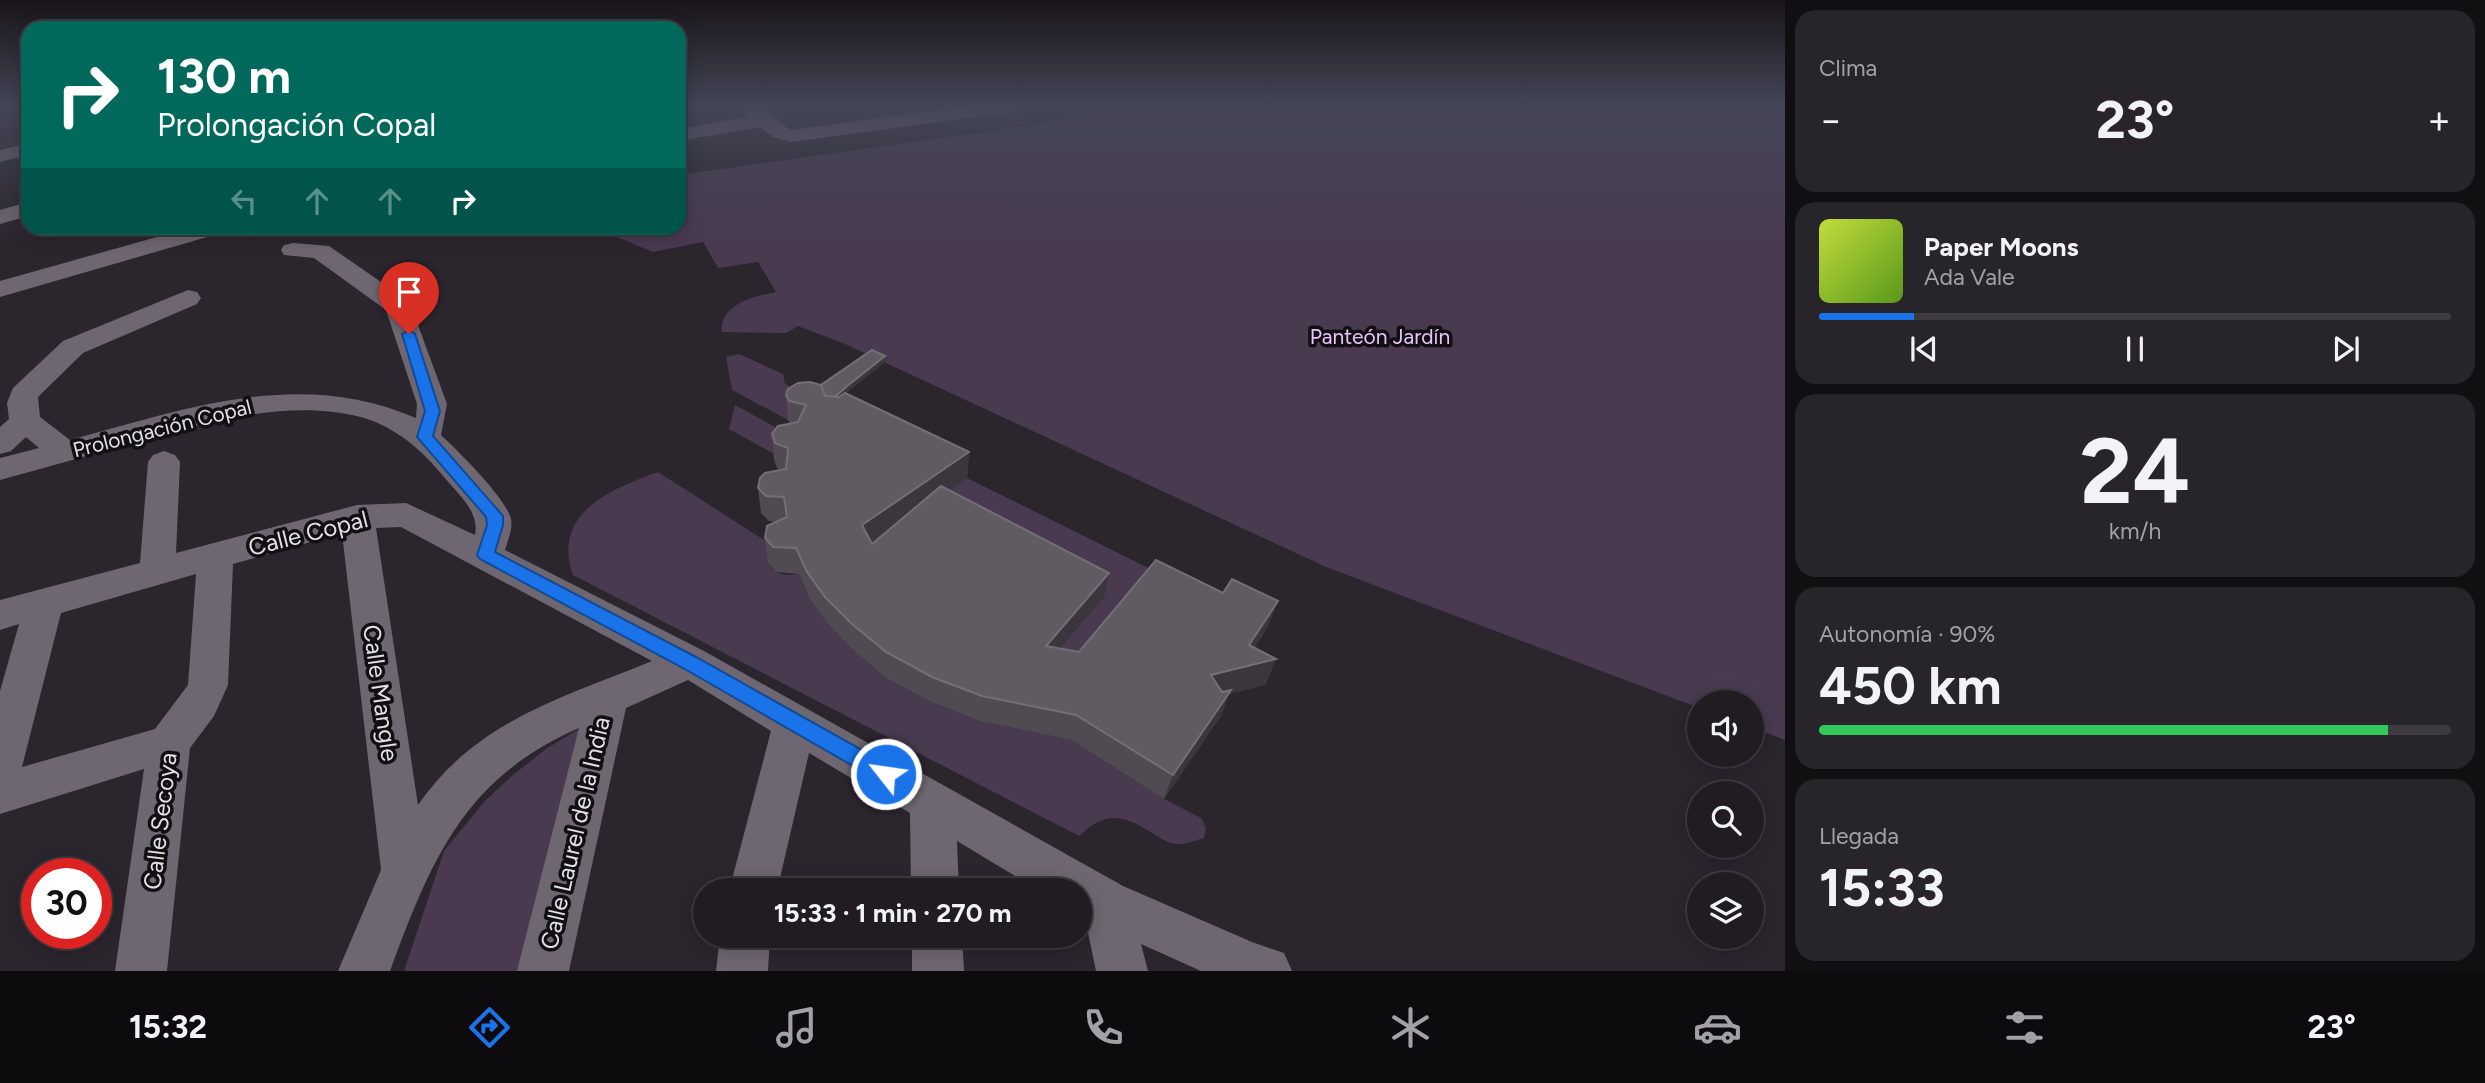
<!DOCTYPE html>
<html lang="es">
<head>
<meta charset="utf-8">
<style>
  body { margin:0; font-family:Figtree,sans-serif; background:#28252a; color:#f1f3f6; height:100vh; display:flex; flex-direction:column; font-size:26px; white-space:nowrap }
  * { box-sizing:border-box; margin:0 }
  p { font-size:23px; color:#a2a1a5 }
  .icon { flex:none; width:38px; height:38px; fill:none; stroke:currentColor; stroke-width:2; stroke-linecap:round; stroke-linejoin:round }
  .map { position:relative; flex:1; overflow:hidden }
  .drawer { display:flex; flex-direction:column; gap:10px; padding:10px; background:#120f13; width:700px }
  .drawer>* { flex:none }
  .top-card { position:absolute; left:21px; top:21px; width:665px; height:214px; border-radius:21px; box-shadow:0 4px 18px #0003,0 0 0 2px #3d3a40; background:#00695c; color:#fff; overflow:hidden }
  .buttons { position:absolute; left:1687px; top:690px; display:grid; gap:14px }
  .buttons a { display:grid; place-items:center; width:77px; height:77px; border-radius:50%; background:#201c22; box-shadow:0 4px 18px #0003,0 0 0 2px #3d3a40; font-size:35px }
  .speed { position:absolute; left:21px; top:858px; display:flex; gap:14px; font-size:35px; font-weight:700; text-align:center }
  .speed>* { display:grid; place-content:center; width:91px; height:91px; border-radius:50%; background:#201c22; box-shadow:0 4px 18px #0003,0 0 0 2px #3d3a40; line-height:1 }
  .speed .limit { border:10px solid #d22; background:#fff; color:#111 }
  .pin { position:absolute; display:grid; place-items:center; width:60px; height:60px; color:#fff; margin:-72px -30px; border-radius:50% 50% 50% 0; rotate:-45deg; box-shadow:0 0 7px #0007 }
  .pin .icon { rotate:45deg }
  .me { position:absolute; width:77px; margin:-38px; rotate:300deg; stroke-linejoin:round; filter:drop-shadow(0 0 5px #0008) }
  .turn { display:flex; align-items:center; gap:24px; height:147px; padding:0 21px; font-size:32px }
  .turn .icon { width:91px; height:91px; stroke-width:2.5 }
  .turn b { display:block; font-size:49px; line-height:60px }
  .lanes { display:flex; align-items:center; height:66px; padding:0 21px; background:#0003; justify-content:center; gap:35px; direction:ltr }
  .lanes .off { opacity:.35 }
  .big { font-size:52px; font-weight:700; line-height:1.1 }
  .drawer .card { flex:1; display:flex; flex-direction:column; justify-content:center; gap:10px; min-width:0; padding:0 24px; border-radius:21px; background:#28252a }
  .drawer .dial { align-items:center; gap:0 }
  .dial b { font-size:91px; line-height:1 }
  .song { display:flex; align-items:center; gap:21px }
  .cover { width:84px; height:84px; border-radius:10px; background:linear-gradient(135deg,hsl(70 70% 55%),hsl(90 70% 35%)) }
  .played { height:7px; border-radius:4px; background:linear-gradient(90deg,#1a73e8 15%,#3d3a40 15%) }
  .keys { display:flex; justify-content:space-around; direction:ltr }
  .heat { display:flex; justify-content:space-between; align-items:center; font-size:38px; direction:ltr }
  .charge { height:10px; border-radius:5px; background:linear-gradient(90deg,#34c759 90%,#3d3a40 0) }
  .trip { position:absolute; left:693px; top:878px; width:399px; height:70px; border-radius:35px; background:#201c22; box-shadow:0 4px 18px #0003,0 0 0 2px #3d3a40; font-weight:700; line-height:70px; text-align:center }
  .menu { display:flex; height:112px; justify-content:space-around; align-items:center; background:#0d0b0e; color:#a2a1a5 }
  .menu .icon { width:49px; height:49px }
  .menu .current { color:#1a73e8 }
  .menu b { font-size:32px; color:#f1f3f6 }
  main { display:flex; flex:1; min-height:0 }
  .map>svg:first-child { display:block }
  .green { fill:#493a50 }
  .lines { fill:none; stroke-linecap:round; stroke-linejoin:round }
  .minor { fill:#6e6771; fill-rule:evenodd }
  .wall { fill:#504a53 }
  .shaded-wall { fill:#3b353e }
  .building { fill:#605a63; stroke:#746f77; stroke-width:2 }
  .route { fill:#1a73e8; stroke:#114b97; stroke-width:2 }
  .labels { text-anchor:middle; dominant-baseline:central; stroke-width:7; stroke-linejoin:round; paint-order:stroke }
  .park-label { font-size:21px; fill:#eac3fc; stroke:#120f13 }
  .street-label { font-size:21px; fill:#e3e0e5; stroke:#120f13 }
  .near-street-label { font-size:24px; fill:#e3e0e5; stroke:#120f13 }
</style>
</head>
<body>
<main>
<div class="map">
<svg width="1785" height="971" viewBox="0 0 1785 971">
  <rect width="100%" height="100%" fill="#2b252e"/>
  <g class="green">
    <path d="M1147 105H1785V740L1752 727V702H1699V708L1326 567 845 344 798 326 786 333 722 332C719 304 755 296 776 292L758 262 718 268 703 242 653 252 595 228H679V175L1124 112Z"/>
    <polygon points="739,354 783,374 785,384 812,398 788,420 732,390 726,357"/>
    <polygon points="735,405 802,442 776,455 729,429"/>
    <path d="M658 472 775 547 768 563C775 575 786 576 799 574L809 598 827 623 853 650 886 678 931 702 979 721 1071 740 1164 799 1201 818 1206 828 1204 838C1196 840 1185 845 1177 844 1168 844 1159 837 1152 833 1123 814 1105 811 1079 836L573 575C551 513 611 489 658 472Z"/>
    <polygon points="967,478 1223,605 1074,678 863,551"/>
    <polygon points="592,721 531,971 404,971 444,851 484,802 514,774 546,749"/>
  </g>
  <g class="lines">
    <g class="minor">
      <polygon points="736,105 757,105 791,130 977,105 1027,105 1018,111 791,142 773,137 760,127 679,141 679,129 748,117"/>
      <polygon points="28,143 28,155 0,162 0,150"/>
      <polygon points="28,202 28,216 0,224 0,210"/>
      <polygon points="189,228 225,228 221,233 0,297 0,281"/>
      <path d="M293 243 329 246 407 300 411 306 447 404 441 435C458 451 506 498 511 519 513 529 508 540 505 550L704 651 1123 886 1252 942 1284 953 1292 971H1201L1141 944 1148 971H1096L1085 918 1080 915V891H1040L957 841 959 891H911L910 813 809 753 777 891H729L771 731 688 680 626 708 569 971H517L579 728C464 778 431 860 390 971H338L381 870 342 533 233 564 228 685 214 716 190 748 167 971H115L144 769 0 814V691L19 624 0 630V600L140 563 148 462 153 455 164 451 175 455 180 462 176 553 357 505 406 503 475 535C480 512 458 494 444 477 423 451 397 428 364 418 289 397 206 423 133 443 89 455 45 468 0 480V458L39 448 26 437 11 451 0 454V427L9 419 7 403 13 388 63 341 188 290 197 292 201 298 197 304 83 353 38 397 40 417 70 440C186 409 299 367 416 418L417 404 386 310 314 258 284 255 281 250 284 245ZM401 527 652 661C562 698 477 720 418 805L376 528ZM196 574 188 685 155 729 22 767 61 613Z"/>
      <polygon points="720,936 770,936 768,971 716,971"/>
      <polygon points="912,936 962,936 964,971 912,971"/>
    </g>
  </g>
  <polygon class="wall" points="885,356 885,362 846,393 969,452 967,478 950,490 1104,598 1061,649 1079,652 1268,627 1254,648 1276,659 1265,685 1229,694 1221,716 1164,799 1071,740 979,721 931,702 886,678 853,650 827,623 809,598 799,574 776,572 768,563 765,538 776,522 769,521 761,513 758,488 781,470 777,468 774,459 772,434 790,423 788,420 786,395 821,385"/>
  <g class="shaded-wall">
    <polygon points="885,356 885,362 846,393 833,399 846,387"/>
    <polygon points="969,452 967,478 863,551 862,525"/>
    <polygon points="1109,573 1104,598 1041,671 1046,646"/>
    <polygon points="1278,601 1268,627 1240,668 1276,659 1265,685 1229,694 1221,716 1164,799 1211,675 1249,645"/>
  </g>
  <g class="building">
    <polygon points="872,350 885,356 846,387 835,397 825,396 821,385"/>
    <polygon points="810,382 821,385 825,396 839,397 845,393 969,452 862,525 872,544 941,486 1109,573 1046,646 1079,652 1156,560 1223,593 1232,579 1278,601 1249,645 1276,659 1211,675 1222,692 1231,690 1173,775 1076,715 982,696 932,677 886,652 852,624 825,597 807,572 796,548 773,547 765,538 767,526 787,517 784,497 766,496 758,488 760,478 765,473 786,469 788,448 775,443 772,434 778,426 798,422 806,405 789,401 786,395 788,389 798,383"/>
  </g>
  <linearGradient id="sky" x2="0" y2="1"><stop stop-color="#181419"/><stop offset="0.44" stop-color="#444657"/><stop offset="1" stop-color="#444657" stop-opacity="0"/></linearGradient>
  <rect width="1785" height="241" fill="url(#sky)"/>
  <polygon class="route" points="409,330 415,334 440,411 433,436 503,516 503,525 495,552 696,657 894,768 897,774 894,781 886,784 879,781 683,668 480,559 477,555 487,525 486,517 417,437 425,411 402,334"/>
  <g class="labels">
    <g class="park-label">
      <text x="1380" y="336">Panteón Jardín</text>
    </g>
    <g class="street-label">
      <text transform="translate(162 428) rotate(-14)">Prolongación Copal</text>
    </g>
    <g class="near-street-label">
      <text transform="translate(308 533) rotate(-14)">Calle Copal</text>
      <text transform="translate(381 693) rotate(82)">Calle Mangle</text>
      <text transform="translate(160 821) rotate(-83)">Calle Secoya</text>
      <text transform="translate(575 833) rotate(-77)">Calle Laurel de la India</text>
    </g>
  </g>
</svg>
<div class="buttons">
<a><svg class="icon" aria-label="sound" viewBox="0 0 24 24"><path d="M4 9h4l5-4v14l-5-4H4zM17 9q2 3 0 6"/></svg></a>
<a><svg class="icon" aria-label="search" viewBox="0 0 24 24"><circle cx="10" cy="10" r="6"/><path d="M15 15l6 6"/></svg></a>
<a><svg class="icon" aria-label="layers" viewBox="0 0 24 24"><path d="M12 4l9 5-9 5-9-5zM3 14l9 5 9-5"/></svg></a>
</div>
<div class="speed"><div class="limit">30</div></div>
<div class="pin" style="left:409px;top:334px;background:#d93025"><svg class="icon" aria-label="arrive" viewBox="0 0 24 24"><path d="M6 21V4h12l-3 4 3 4H6"/></svg></div>
<svg class="me" style="left:886px;top:774px" viewBox="-20 -20 40 40"><circle r="17" fill="#1a73e8" stroke="#fff" stroke-width="3"/><path d="M0-11L8 9 0 5-8 9z" fill="#fff"/></svg>
<div class="trip">15:33 · 1 min · 270 m</div>
<div class="top-card">
<div class="turn"><svg class="icon" aria-label="right" viewBox="0 0 24 24"><path d="M7 20v-9h11M14 6l5 5-5 5"/></svg><div><b>130 m</b>Prolongación Copal</div></div>
<div class="lanes"><svg class="icon off" aria-label="left" viewBox="0 0 24 24"><path d="M17 20v-9H6M10 6l-5 5 5 5"/></svg><svg class="icon off" aria-label="ahead" viewBox="0 0 24 24"><path d="M12 20V5M6 11l6-6 6 6"/></svg><svg class="icon off" aria-label="ahead" viewBox="0 0 24 24"><path d="M12 20V5M6 11l6-6 6 6"/></svg><svg class="icon" aria-label="right" viewBox="0 0 24 24"><path d="M7 20v-9h11M14 6l5 5-5 5"/></svg></div>
</div>
</div>
<section class="drawer">
<div class="card"><p>Clima</p>
<div class="heat"><a>−</a><b class="big">23°</b><a>+</a></div>
</div>
<div class="card">
<div class="song"><i class="cover"></i><div><b>Paper Moons</b><p>Ada Vale</p></div></div>
<div class="played"></div>
<div class="keys"><svg class="icon" aria-label="previous" viewBox="0 0 24 24"><path d="M18 5L8 12l10 7zM5 5v14"/></svg><svg class="icon" aria-label="pause" viewBox="0 0 24 24"><path d="M8 5v14M16 5v14"/></svg><svg class="icon" aria-label="next" viewBox="0 0 24 24"><path d="M6 5l10 7-10 7zM19 5v14"/></svg></div>
</div>
<div class="card dial"><b>24</b><p>km/h</p></div>
<div class="card"><p>Autonomía · 90%</p><b class="big">450 km</b><div class="charge"></div></div>
<div class="card"><p>Llegada</p><b class="big">15:33</b></div>
</section>
</main>
<nav class="menu">
<b>15:32</b>
<svg class="icon current" aria-label="directions" viewBox="0 0 24 24"><path d="M12 3l9 9-9 9-9-9zM9 14v-3h6M13 9l2 2-2 2"/></svg>
<svg class="icon" aria-label="music" viewBox="0 0 24 24"><path d="M9 18V5l10-2v13"/><circle cx="6" cy="18" r="3"/><circle cx="16" cy="16" r="3"/></svg>
<svg class="icon" aria-label="phone" viewBox="0 0 24 24"><path d="M5 4h4l2 5-3 2q2 4 5 5l2-3 5 2v4C11 20 4 13 5 4z"/></svg>
<svg class="icon" aria-label="climate" viewBox="0 0 24 24"><path d="M12 3v18M4 7l16 10M4 17L20 7"/></svg>
<svg class="icon" aria-label="car" viewBox="0 0 24 24"><path d="M5 17H2v-5l4-1 3-4h7l3 4 3 1v5h-3M9 17h6M6 11h13"/><circle cx="7" cy="17" r="2"/><circle cx="17" cy="17" r="2"/></svg>
<svg class="icon" aria-label="filters" viewBox="0 0 24 24"><path d="M4 7h16M4 17h16"/><circle cx="9" cy="7" r="2"/><circle cx="15" cy="17" r="2"/></svg>
<b>23°</b>
</nav>
</body>
</html>
